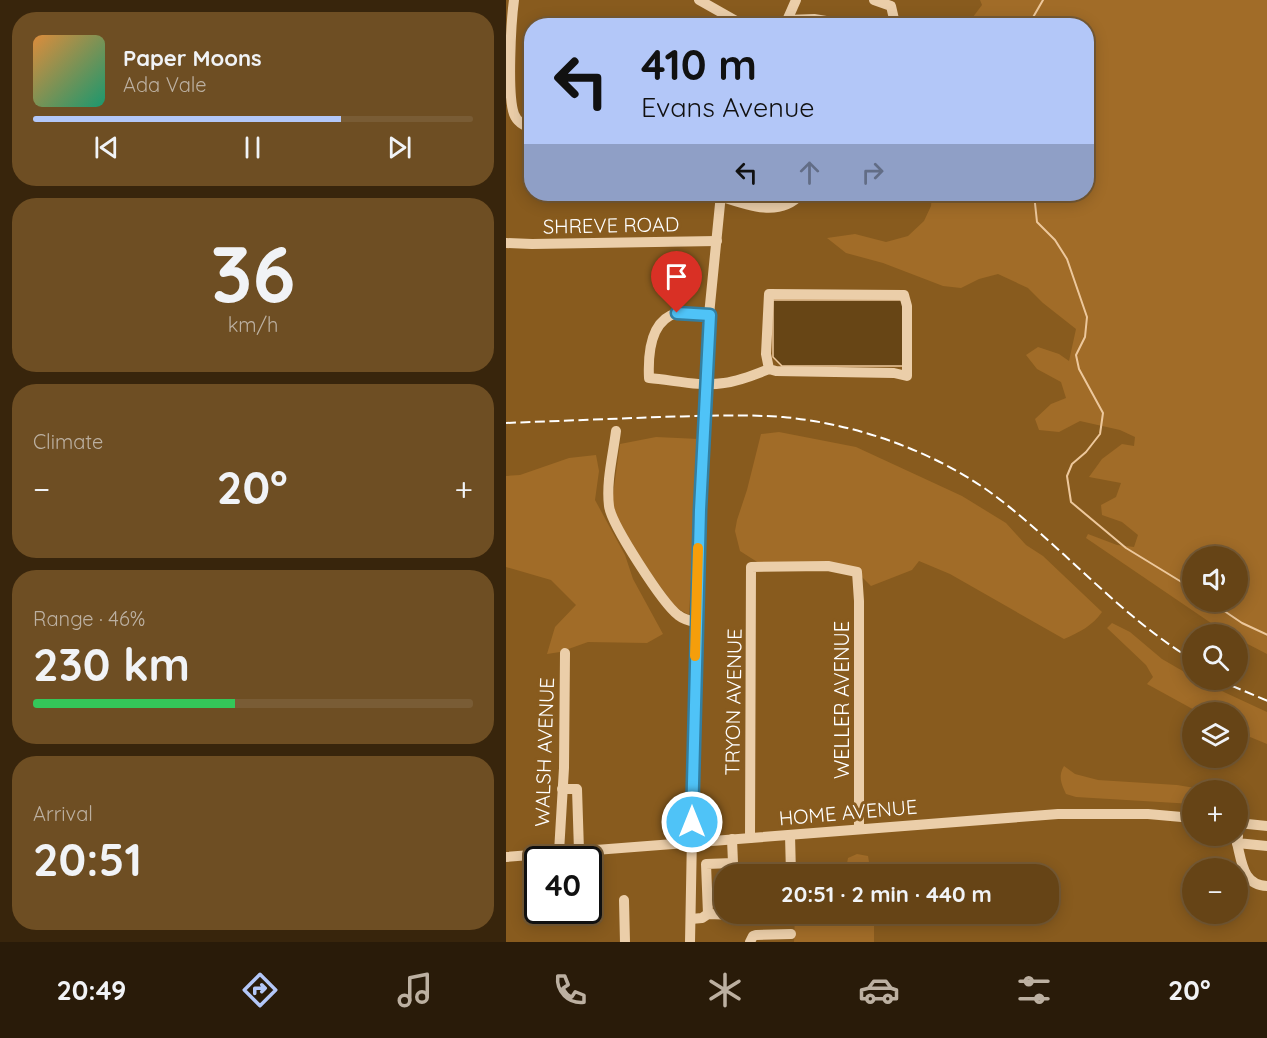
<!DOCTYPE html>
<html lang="en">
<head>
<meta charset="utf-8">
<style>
  body { margin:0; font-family:Quicksand,sans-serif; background:#6e4e23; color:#f1f3f6; height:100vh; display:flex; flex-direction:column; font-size:22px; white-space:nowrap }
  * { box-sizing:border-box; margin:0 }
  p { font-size:20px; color:#bcb0a1 }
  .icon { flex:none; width:33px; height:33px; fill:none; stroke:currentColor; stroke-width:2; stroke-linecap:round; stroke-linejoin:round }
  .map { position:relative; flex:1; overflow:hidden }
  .panel { display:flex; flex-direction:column; gap:12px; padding:12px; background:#38250c; width:506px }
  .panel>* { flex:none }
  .hud { position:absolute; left:18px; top:18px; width:570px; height:183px; border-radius:24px; box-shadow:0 3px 15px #0003,0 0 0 2px #795c35; background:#b3c7f8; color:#111; overflow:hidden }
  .tools { position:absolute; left:676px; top:546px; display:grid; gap:12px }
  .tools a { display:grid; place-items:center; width:66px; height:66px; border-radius:50%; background:#664416; box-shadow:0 3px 15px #0003,0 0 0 2px #795c35; font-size:30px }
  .speed { position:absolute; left:18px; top:846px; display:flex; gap:12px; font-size:30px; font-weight:700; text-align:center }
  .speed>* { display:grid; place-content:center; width:78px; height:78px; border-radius:50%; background:#664416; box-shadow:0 3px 15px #0003,0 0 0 2px #795c35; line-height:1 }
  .speed .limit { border:3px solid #111; border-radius:9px; background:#fff; color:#111 }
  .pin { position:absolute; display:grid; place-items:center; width:51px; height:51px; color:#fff; margin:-62px -26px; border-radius:50% 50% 50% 0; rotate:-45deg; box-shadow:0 0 6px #0007 }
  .pin .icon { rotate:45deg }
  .me { position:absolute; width:66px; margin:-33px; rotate:0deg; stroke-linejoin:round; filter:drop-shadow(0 0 4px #0008) }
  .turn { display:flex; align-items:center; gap:21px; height:126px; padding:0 18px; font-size:27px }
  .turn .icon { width:78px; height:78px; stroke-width:2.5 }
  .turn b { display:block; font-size:42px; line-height:51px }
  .lanes { display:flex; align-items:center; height:57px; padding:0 18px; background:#0003; justify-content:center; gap:30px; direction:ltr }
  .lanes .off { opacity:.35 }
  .big { font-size:45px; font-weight:700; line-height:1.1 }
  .panel .widget { flex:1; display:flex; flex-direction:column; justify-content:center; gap:9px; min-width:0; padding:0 21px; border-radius:24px; background:#6e4e23 }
  .panel .dial { align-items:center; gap:0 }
  .dial b { font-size:78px; line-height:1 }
  .song { display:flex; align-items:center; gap:18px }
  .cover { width:72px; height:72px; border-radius:9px; background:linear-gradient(135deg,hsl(30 70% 55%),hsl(160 70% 35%)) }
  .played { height:6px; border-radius:3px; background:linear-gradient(90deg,#b3c7f8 70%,#795c35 70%) }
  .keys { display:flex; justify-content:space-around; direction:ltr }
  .heat { display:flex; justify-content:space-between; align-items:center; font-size:33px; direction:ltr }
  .charge { height:9px; border-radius:4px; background:linear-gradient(90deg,#34c759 46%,#795c35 0) }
  .trip { position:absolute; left:208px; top:864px; width:345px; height:60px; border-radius:24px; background:#664416; box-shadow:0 3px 15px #0003,0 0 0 2px #795c35; font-weight:700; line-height:60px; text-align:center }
  .dock { display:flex; height:96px; justify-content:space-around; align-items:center; background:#291b09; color:#bcb0a1 }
  .dock .icon { width:42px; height:42px }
  .dock .current { color:#b3c7f8 }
  .dock b { font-size:27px; color:#f1f3f6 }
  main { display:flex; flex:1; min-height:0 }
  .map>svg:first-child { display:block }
  .green { fill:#a16c28; fill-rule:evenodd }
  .water { fill:#674515; stroke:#edc89c; stroke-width:1.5 }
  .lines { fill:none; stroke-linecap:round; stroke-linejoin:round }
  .stream { stroke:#edc89c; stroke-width:2 }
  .minor { stroke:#ebcea9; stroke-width:10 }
  .rail { stroke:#fff; stroke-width:2; stroke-dasharray:10 4.5; stroke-linecap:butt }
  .minor-bridge { stroke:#ebcea9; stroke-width:10 }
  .route-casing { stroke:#337fa1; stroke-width:15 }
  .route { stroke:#4fc3f7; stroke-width:10 }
  .slow { stroke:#f59e0b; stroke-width:10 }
  .labels { text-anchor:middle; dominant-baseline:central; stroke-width:6; stroke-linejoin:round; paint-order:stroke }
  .street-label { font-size:20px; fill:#fff; stroke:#885b1e }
</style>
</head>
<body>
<main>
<section class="panel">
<div class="widget">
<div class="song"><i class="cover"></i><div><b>Paper Moons</b><p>Ada Vale</p></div></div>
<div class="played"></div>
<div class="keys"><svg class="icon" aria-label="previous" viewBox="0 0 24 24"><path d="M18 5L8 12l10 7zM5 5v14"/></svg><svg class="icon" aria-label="pause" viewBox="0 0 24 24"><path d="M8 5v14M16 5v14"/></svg><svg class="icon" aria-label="next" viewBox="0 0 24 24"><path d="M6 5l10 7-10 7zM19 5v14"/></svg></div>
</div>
<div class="widget dial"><b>36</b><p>km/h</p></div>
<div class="widget"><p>Climate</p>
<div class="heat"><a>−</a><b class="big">20°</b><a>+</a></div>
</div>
<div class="widget"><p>Range · 46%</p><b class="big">230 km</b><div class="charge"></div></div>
<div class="widget"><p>Arrival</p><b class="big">20:51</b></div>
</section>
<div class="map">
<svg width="762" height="942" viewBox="0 0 762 942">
  <rect width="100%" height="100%" fill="#885b1e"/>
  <g class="green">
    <path d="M474 0H761V654L732 639V634H724L705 623 580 538 582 534 611 545 628 547 632 535 616 522 596 515 595 505 610 497 615 483 583 477 596 459 616 444 628 446 629 437 614 430 574 421 553 432 533 430 529 419 545 404 560 398 555 382 531 369 520 355 532 347 553 354 563 361 570 329 537 303 522 288 492 274 473 279 455 288 437 286 377 263 340 253 321 238 349 234 380 242 402 236 418 221 425 206 426 194H580V26L461 25 476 5ZM687 556H732V602H687Z"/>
    <path d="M273 432 350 447 456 496 500 523 520 545 537 556 596 612C586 626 574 632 558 639L444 574 413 561 406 570 365 586 351 572 256 565 234 551 229 531 231 520 241 490 255 434Z"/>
    <polygon points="150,437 193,439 183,615 169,607 114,530 105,509 114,444"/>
    <polygon points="90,455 93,471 89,500 119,555 127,579 157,634 141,643 82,642 54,652 41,654 49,627 70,605 45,580 0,567 0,476 14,475 63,458"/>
    <polygon points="606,623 624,632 656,659 687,677 687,680 692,680 761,712 761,744 732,732 732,712 692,712 641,684 647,677 640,665 601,628"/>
    <path d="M558 766 569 774 592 780 671 785 701 790H687V804L570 797 560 794C555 783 552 776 558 766Z"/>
    <polygon points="351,854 362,856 365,874 339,874 342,858"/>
    <polygon points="289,914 368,914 368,942 288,942"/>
  </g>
  <polygon class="water" points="267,300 398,300 398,366 276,366 267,357"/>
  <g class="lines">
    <g class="stream">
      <polyline points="522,26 537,0"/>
      <polyline points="528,194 531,222 549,240 561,259 581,317 579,337 570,355 573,369 597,413 594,434 580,452 566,464 561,476 565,502 620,548 687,589"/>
      <polyline points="705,602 736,623 762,635"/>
    </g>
    <g class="minor">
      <path d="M8 0C5 22 1 95 8 114 11 122 18 126 26 128"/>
      <polyline points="193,0 232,22"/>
      <polyline points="368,0 385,6 388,19 382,26"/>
      <polyline points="281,20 308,19 350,26"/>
      <polyline points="279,25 290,0"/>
      <polyline points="232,26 232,22 242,21 257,26"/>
      <path d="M214 196C240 205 274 218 295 194"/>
      <polyline points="0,243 26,244 211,241"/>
      <path d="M203 315C194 315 180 311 171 313 144 320 142 356 143 378 168 380 193 387 218 383 234 381 248 375 263 369L260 354 263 294 398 295 401 306V376L388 373 270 371 263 369"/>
      <polyline points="202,365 203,315 215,194"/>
      <path d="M110 431C107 455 100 482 103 506 105 524 157 604 172 615 177 619 184 621 190 622"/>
      <polyline points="56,789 71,789 73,851"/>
      <polyline points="732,823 762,826"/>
      <polyline points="284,835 285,874"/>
      <polyline points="732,836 731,843 762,846"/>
      <polyline points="244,838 245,567 322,566 351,572 353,601 353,828"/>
      <path d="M731 843C736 863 737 886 762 886"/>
      <polyline points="53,852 58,768 59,653"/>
      <polyline points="0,857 552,814 642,814 687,818"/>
      <polyline points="118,900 119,942"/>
      <polyline points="202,914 200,864 227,863 226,839"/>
      <polyline points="185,919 196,918 202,914 285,917"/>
      <polyline points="184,942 190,622 197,453"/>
      <polyline points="244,942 247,936 250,935 285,934"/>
    </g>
    <g class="rail">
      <path d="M0 423C51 421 103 419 154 417 195 416 236 414 277 417 351 424 428 451 488 495 557 547 613 615 687 660"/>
      <polyline points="712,680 762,701"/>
    </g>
    <polyline class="minor-bridge" points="197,453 202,365"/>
  </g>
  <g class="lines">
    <defs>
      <polyline id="route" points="171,313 204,315 194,510 186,822"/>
    </defs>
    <use href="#route" class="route-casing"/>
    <use href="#route" class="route"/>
    <polyline class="slow" points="189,656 192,548"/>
  </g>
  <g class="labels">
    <g class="street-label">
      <text transform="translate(105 225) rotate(-1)">SHREVE ROAD</text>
      <text transform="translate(335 700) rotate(-90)">WELLER AVENUE</text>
      <text transform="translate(227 702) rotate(-89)">TRYON AVENUE</text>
      <text transform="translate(38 752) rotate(-88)">WALSH AVENUE</text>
      <text transform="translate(342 812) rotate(-5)">HOME AVENUE</text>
    </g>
  </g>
</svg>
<div class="tools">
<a><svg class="icon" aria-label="sound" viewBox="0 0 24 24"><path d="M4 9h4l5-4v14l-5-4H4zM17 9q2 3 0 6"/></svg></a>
<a><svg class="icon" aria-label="search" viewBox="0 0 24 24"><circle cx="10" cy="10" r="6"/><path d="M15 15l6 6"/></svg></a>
<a><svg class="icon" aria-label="layers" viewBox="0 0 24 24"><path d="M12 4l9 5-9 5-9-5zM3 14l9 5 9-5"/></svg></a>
<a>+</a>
<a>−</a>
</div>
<div class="speed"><div class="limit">40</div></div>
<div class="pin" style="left:171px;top:313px;background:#d93025"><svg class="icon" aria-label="arrive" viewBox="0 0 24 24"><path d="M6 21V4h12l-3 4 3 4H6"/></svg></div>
<svg class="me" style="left:186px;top:822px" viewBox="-20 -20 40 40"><circle r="17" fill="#4fc3f7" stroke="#fff" stroke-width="3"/><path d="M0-11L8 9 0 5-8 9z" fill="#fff"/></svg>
<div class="trip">20:51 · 2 min · 440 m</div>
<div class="hud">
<div class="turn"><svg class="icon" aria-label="left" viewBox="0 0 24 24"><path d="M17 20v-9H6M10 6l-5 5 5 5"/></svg><div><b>410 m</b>Evans Avenue</div></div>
<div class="lanes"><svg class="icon" aria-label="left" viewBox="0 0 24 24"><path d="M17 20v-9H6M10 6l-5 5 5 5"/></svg><svg class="icon off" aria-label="ahead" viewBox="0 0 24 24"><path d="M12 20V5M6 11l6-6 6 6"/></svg><svg class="icon off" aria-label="right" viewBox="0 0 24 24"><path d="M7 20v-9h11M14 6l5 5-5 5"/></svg></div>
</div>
</div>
</main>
<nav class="dock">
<b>20:49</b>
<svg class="icon current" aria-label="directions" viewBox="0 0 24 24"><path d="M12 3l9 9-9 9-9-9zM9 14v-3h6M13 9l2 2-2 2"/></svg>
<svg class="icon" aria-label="music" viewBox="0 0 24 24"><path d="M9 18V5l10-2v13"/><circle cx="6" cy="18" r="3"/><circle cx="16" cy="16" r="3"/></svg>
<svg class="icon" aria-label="phone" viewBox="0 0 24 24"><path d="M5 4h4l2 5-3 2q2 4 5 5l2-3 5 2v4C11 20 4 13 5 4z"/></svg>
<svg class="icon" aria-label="climate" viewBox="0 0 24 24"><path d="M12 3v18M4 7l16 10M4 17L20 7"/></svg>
<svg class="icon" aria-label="car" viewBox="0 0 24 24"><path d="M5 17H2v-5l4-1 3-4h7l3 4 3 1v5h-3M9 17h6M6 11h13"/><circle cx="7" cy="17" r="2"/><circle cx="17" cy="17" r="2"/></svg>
<svg class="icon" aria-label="filters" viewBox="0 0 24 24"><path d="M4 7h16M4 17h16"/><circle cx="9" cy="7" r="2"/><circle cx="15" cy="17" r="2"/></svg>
<b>20°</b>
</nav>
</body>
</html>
